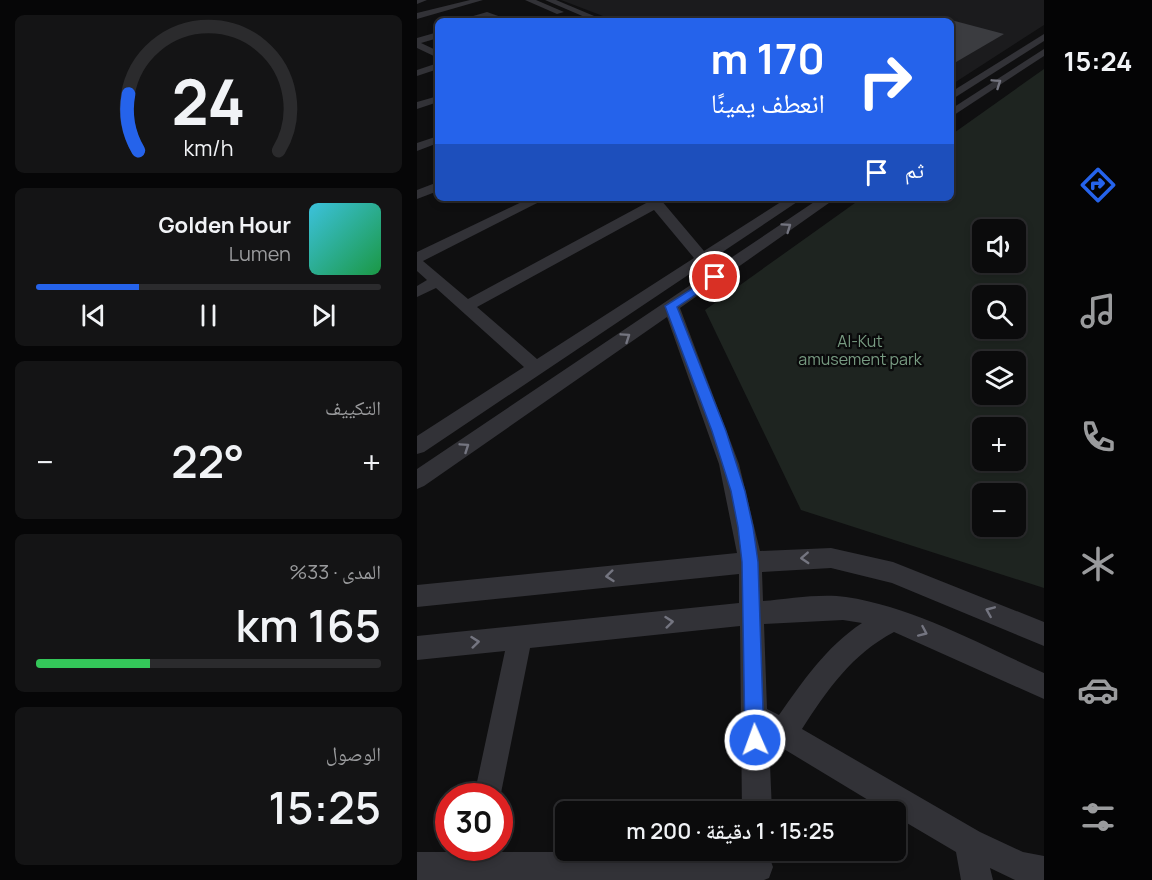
<!DOCTYPE html>
<html lang="ar">
<head>
<meta charset="utf-8">
<style>
  body { margin:0; font-family:Manrope,"Noto Naskh Arabic",sans-serif; background:#141415; color:#f1f3f6; direction:rtl; height:100vh; display:flex; flex-direction:column; font-size:22px; white-space:nowrap }
  * { box-sizing:border-box; margin:0 }
  p { font-size:20px; color:#9a9b9d }
  .icon { flex:none; width:33px; height:33px; fill:none; stroke:currentColor; stroke-width:2; stroke-linecap:round; stroke-linejoin:round }
  .map { position:relative; flex:1; overflow:hidden; direction:ltr }
  .drawer { display:flex; flex-direction:column; gap:15px; padding:15px; background:#060607; width:417px }
  .drawer>* { flex:none }
  .top-card { position:absolute; left:18px; top:18px; width:519px; height:183px; border-radius:9px; box-shadow:0 3px 9px #0003,0 0 0 2px #2b2b2d; direction:rtl; background:#2563eb; color:#fff; overflow:hidden }
  .buttons { position:absolute; left:555px; top:219px; display:grid; gap:12px }
  .buttons a { display:grid; place-items:center; width:54px; height:54px; border-radius:9px; background:#0b0b0c; box-shadow:0 3px 9px #0003,0 0 0 2px #2b2b2d; font-size:30px }
  .speed { position:absolute; left:18px; top:783px; display:flex; gap:12px; font-size:30px; font-weight:700; text-align:center }
  .speed>* { display:grid; place-content:center; width:78px; height:78px; border-radius:50%; background:#0b0b0c; box-shadow:0 3px 9px #0003,0 0 0 2px #2b2b2d; line-height:1 }
  .speed .limit { border:9px solid #d22; background:#fff; color:#111 }
  .pin { position:absolute; display:grid; place-items:center; width:51px; height:51px; color:#fff; margin:-26px; border:3px solid #fff; border-radius:50%; box-shadow:0 2px 6px #0007 }
  .me { position:absolute; width:66px; margin:-33px; rotate:358deg; stroke-linejoin:round; filter:drop-shadow(0 0 4px #0008) }
  .turn { display:flex; align-items:center; gap:21px; height:126px; padding:0 30px; font-size:27px }
  .turn .icon { width:78px; height:78px; stroke-width:2.5 }
  .turn b { display:block; font-size:42px; line-height:51px }
  .then { display:flex; align-items:center; height:57px; padding:0 30px; background:#0003; gap:12px; font-size:22px }
  .big { font-size:45px; font-weight:600; line-height:1.1 }
  .drawer .card { flex:1; display:flex; flex-direction:column; justify-content:center; gap:9px; min-width:0; padding:0 21px; border-radius:9px; background:#141415 }
  .drawer .dial { align-items:center; gap:0 }
  .dial svg { height:156px; overflow:visible; fill:none; stroke:#2b2b2d; stroke-width:7; stroke-linecap:round; text-anchor:middle }
  .dial text { fill:#f1f3f6; stroke:none }
  .song { display:flex; align-items:center; gap:18px }
  .cover { width:72px; height:72px; border-radius:9px; background:linear-gradient(135deg,hsl(190 70% 55%),hsl(140 70% 35%)) }
  .played { height:6px; border-radius:3px; background:linear-gradient(90deg,#2563eb 30%,#2b2b2d 30%) }
  .keys { display:flex; justify-content:space-around; direction:ltr }
  .heat { display:flex; justify-content:space-between; align-items:center; font-size:33px; direction:ltr }
  .charge { height:9px; border-radius:4px; background:linear-gradient(90deg,#34c759 33%,#2b2b2d 0) }
  .trip { position:absolute; left:138px; top:801px; width:351px; height:60px; border-radius:9px; background:#0b0b0c; box-shadow:0 3px 9px #0003,0 0 0 2px #2b2b2d; font-weight:600; line-height:60px; text-align:center; direction:rtl }
  main { display:flex; flex:1; min-height:0 }
  .tabs { display:flex; flex-direction:column; width:108px; justify-content:space-around; align-items:center; background:#040405; color:#9a9b9d }
  .tabs .icon { width:42px; height:42px }
  .tabs .active { color:#2563eb }
  .tabs b { font-size:27px; color:#f1f3f6 }
  .map>svg:first-child { display:block }
  .built { fill:#1b1b1d }
  .green { fill:#1e2420; fill-rule:evenodd }
  .building { fill:#3b3c40 }
  .lines { fill:none; stroke-linecap:round; stroke-linejoin:round }
  .minor { fill:#323237; fill-rule:evenodd }
  .oneway { stroke:#747580 }
  .route { fill:#2563eb; stroke:#184099; stroke-width:1.5 }
  .labels { text-anchor:middle; dominant-baseline:central; stroke-width:4.5; stroke-linejoin:round; paint-order:stroke }
  .park-label { font-size:16px; fill:#789b82; stroke:#0a0a0b }
</style>
</head>
<body>
<main>
<nav class="tabs">
<b>15:24</b>
<svg class="icon active" aria-label="directions" viewBox="0 0 24 24"><path d="M12 3l9 9-9 9-9-9zM9 14v-3h6M13 9l2 2-2 2"/></svg>
<svg class="icon" aria-label="music" viewBox="0 0 24 24"><path d="M9 18V5l10-2v13"/><circle cx="6" cy="18" r="3"/><circle cx="16" cy="16" r="3"/></svg>
<svg class="icon" aria-label="phone" viewBox="0 0 24 24"><path d="M5 4h4l2 5-3 2q2 4 5 5l2-3 5 2v4C11 20 4 13 5 4z"/></svg>
<svg class="icon" aria-label="climate" viewBox="0 0 24 24"><path d="M12 3v18M4 7l16 10M4 17L20 7"/></svg>
<svg class="icon" aria-label="car" viewBox="0 0 24 24"><path d="M5 17H2v-5l4-1 3-4h7l3 4 3 1v5h-3M9 17h6M6 11h13"/><circle cx="7" cy="17" r="2"/><circle cx="17" cy="17" r="2"/></svg>
<svg class="icon" aria-label="filters" viewBox="0 0 24 24"><path d="M4 7h16M4 17h16"/><circle cx="9" cy="7" r="2"/><circle cx="15" cy="17" r="2"/></svg>
</nav>
<div class="map">
<svg width="627" height="880" viewBox="0 0 627 880">
  <rect width="100%" height="100%" fill="#0f0f10"/>
  <polygon class="built" points="144,0 627,0 627,25 534,85 534,21 199,21"/>
  <path class="green" d="M627 69V588L384 510 288 310 445 198H534V135ZM566 230H598V262H566ZM566 296H598V328H566ZM566 362H598V394H566ZM566 428H598V460H566ZM566 494H598V526H566Z"/>
  <polygon class="building" points="534,20 587,34 534,65"/>
  <g class="lines">
    <g class="minor">
      <polygon points="0,0 10,0 0,4"/>
      <polygon points="53,0 66,0 0,19 0,13"/>
      <polygon points="108,0 119,0 147,12 140,14"/>
      <polygon points="128,0 139,0 189,21 177,21"/>
      <polygon points="70,12 84,17 78,21 67,21 72,17 70,17 53,21 39,21"/>
      <polygon points="21,32 21,38 4,43 21,51 21,58 0,48 0,38"/>
      <polygon points="627,34 627,41 534,100 534,92"/>
      <polygon points="627,49 627,56 534,117 534,109"/>
      <polygon points="21,63 21,69 0,76 0,70"/>
      <polygon points="21,96 21,102 0,109 0,102"/>
      <polygon points="21,136 21,143 0,151 0,143"/>
      <polygon points="21,182 21,191 0,199 0,190"/>
      <path d="M113 198H130L6 261 51 299 231 202 227 198H241L244 200 287 251 370 198H386L7 452 0 454V436L107 367 19 288 0 297V286L10 280 0 271V252ZM237 210 277 258 120 359 60 307Z"/>
      <path d="M403 198H419L263 308 322 464 343 551 414 548 476 562 627 622V646L475 583 414 568 345 572 346 601C371 599 404 593 429 597 497 607 564 645 627 673V699L477 632C435 654 410 690 385 729L563 832 606 852 627 856V880H598L573 868 576 880H544L539 852 478 816V812H471L352 740 355 812H325L323 626 113 648 82 803V796H57L88 651 0 660V636L322 603V574L0 607V585L320 553 302 464 250 317 7 486 0 489V469ZM426 620 445 623C409 647 386 681 362 715L350 709 347 624Z"/>
      <polygon points="45,848 75,848 74,852 341,852 352,856 356,867 352,878 347,880 0,880 0,852 44,852"/>
    </g>
  </g>
  <defs><path id="oneway-chevron" d="M-2-3.5L2.5 0L-2 3.5" fill="none" stroke-width="1.6" stroke-linecap="round" stroke-linejoin="round" transform="scale(1.5)"/></defs>
  <g class="oneway">
    <use href="#oneway-chevron" transform="translate(580 83) rotate(-34)"/>
    <use href="#oneway-chevron" transform="translate(370 227) rotate(-35)"/>
    <use href="#oneway-chevron" transform="translate(209 337) rotate(-34)"/>
    <use href="#oneway-chevron" transform="translate(48 447) rotate(-34)"/>
    <use href="#oneway-chevron" transform="translate(388 558) rotate(177)"/>
    <use href="#oneway-chevron" transform="translate(193 576) rotate(174)"/>
    <use href="#oneway-chevron" transform="translate(573 611) rotate(-157)"/>
    <use href="#oneway-chevron" transform="translate(252 622) rotate(-6)"/>
    <use href="#oneway-chevron" transform="translate(506 632) rotate(24)"/>
    <use href="#oneway-chevron" transform="translate(58 642) rotate(-6)"/>
  </g>
  <polygon class="route" points="298,274 304,277 302,279 260,307 309,431 328,491 336,527 341,562 347,740 345,747 338,750 331,747 328,740 325,562 321,527 314,491 295,431 248,306"/>
  <g class="labels">
    <g class="park-label">
      <text x="443" y="341">Al-Kut<tspan x="443" dy="18">amusement park</tspan></text>
    </g>
  </g>
</svg>
<div class="buttons">
<a><svg class="icon" aria-label="sound" viewBox="0 0 24 24"><path d="M4 9h4l5-4v14l-5-4H4zM17 9q2 3 0 6"/></svg></a>
<a><svg class="icon" aria-label="search" viewBox="0 0 24 24"><circle cx="10" cy="10" r="6"/><path d="M15 15l6 6"/></svg></a>
<a><svg class="icon" aria-label="layers" viewBox="0 0 24 24"><path d="M12 4l9 5-9 5-9-5zM3 14l9 5 9-5"/></svg></a>
<a>+</a>
<a>−</a>
</div>
<div class="speed"><div class="limit">30</div></div>
<div class="pin" style="left:298px;top:277px;background:#d93025"><svg class="icon" aria-label="arrive" viewBox="0 0 24 24"><path d="M6 21V4h12l-3 4 3 4H6"/></svg></div>
<svg class="me" style="left:338px;top:740px" viewBox="-20 -20 40 40"><circle r="17" fill="#2563eb" stroke="#fff" stroke-width="3"/><path d="M0-11L8 9 0 5-8 9z" fill="#fff"/></svg>
<div class="trip">15:25 · 1 دقيقة · 200 m</div>
<div class="top-card">
<div class="turn"><svg class="icon" aria-label="right" viewBox="0 0 24 24"><path d="M7 20v-9h11M14 6l5 5-5 5"/></svg><div><b>170 m</b>انعطف يمينًا</div></div>
<div class="then">ثم<svg class="icon" aria-label="arrive" viewBox="0 0 24 24"><path d="M6 21V4h12l-3 4 3 4H6"/></svg></div>
</div>
</div>
<section class="drawer">
<div class="card dial"><svg viewBox="0 0 100 80">
<path d="M14 69A42 42 0 1 1 86 69"/>
<path d="M14 69A42 42 0 0 1 9 40" stroke="#2563eb"/>
<text x="50" y="56" font-size="32" font-weight="700">24</text>
<text x="50" y="72" font-size="11">km/h</text>
</svg></div>
<div class="card">
<div class="song"><i class="cover"></i><div><b>Golden Hour</b><p>Lumen</p></div></div>
<div class="played"></div>
<div class="keys"><svg class="icon" aria-label="previous" viewBox="0 0 24 24"><path d="M18 5L8 12l10 7zM5 5v14"/></svg><svg class="icon" aria-label="pause" viewBox="0 0 24 24"><path d="M8 5v14M16 5v14"/></svg><svg class="icon" aria-label="next" viewBox="0 0 24 24"><path d="M6 5l10 7-10 7zM19 5v14"/></svg></div>
</div>
<div class="card"><p>التكييف</p>
<div class="heat"><a>−</a><b class="big">22°</b><a>+</a></div>
</div>
<div class="card"><p>المدى · 33%</p><b class="big">165 km</b><div class="charge"></div></div>
<div class="card"><p>الوصول</p><b class="big">15:25</b></div>
</section>
</main>
</body>
</html>
